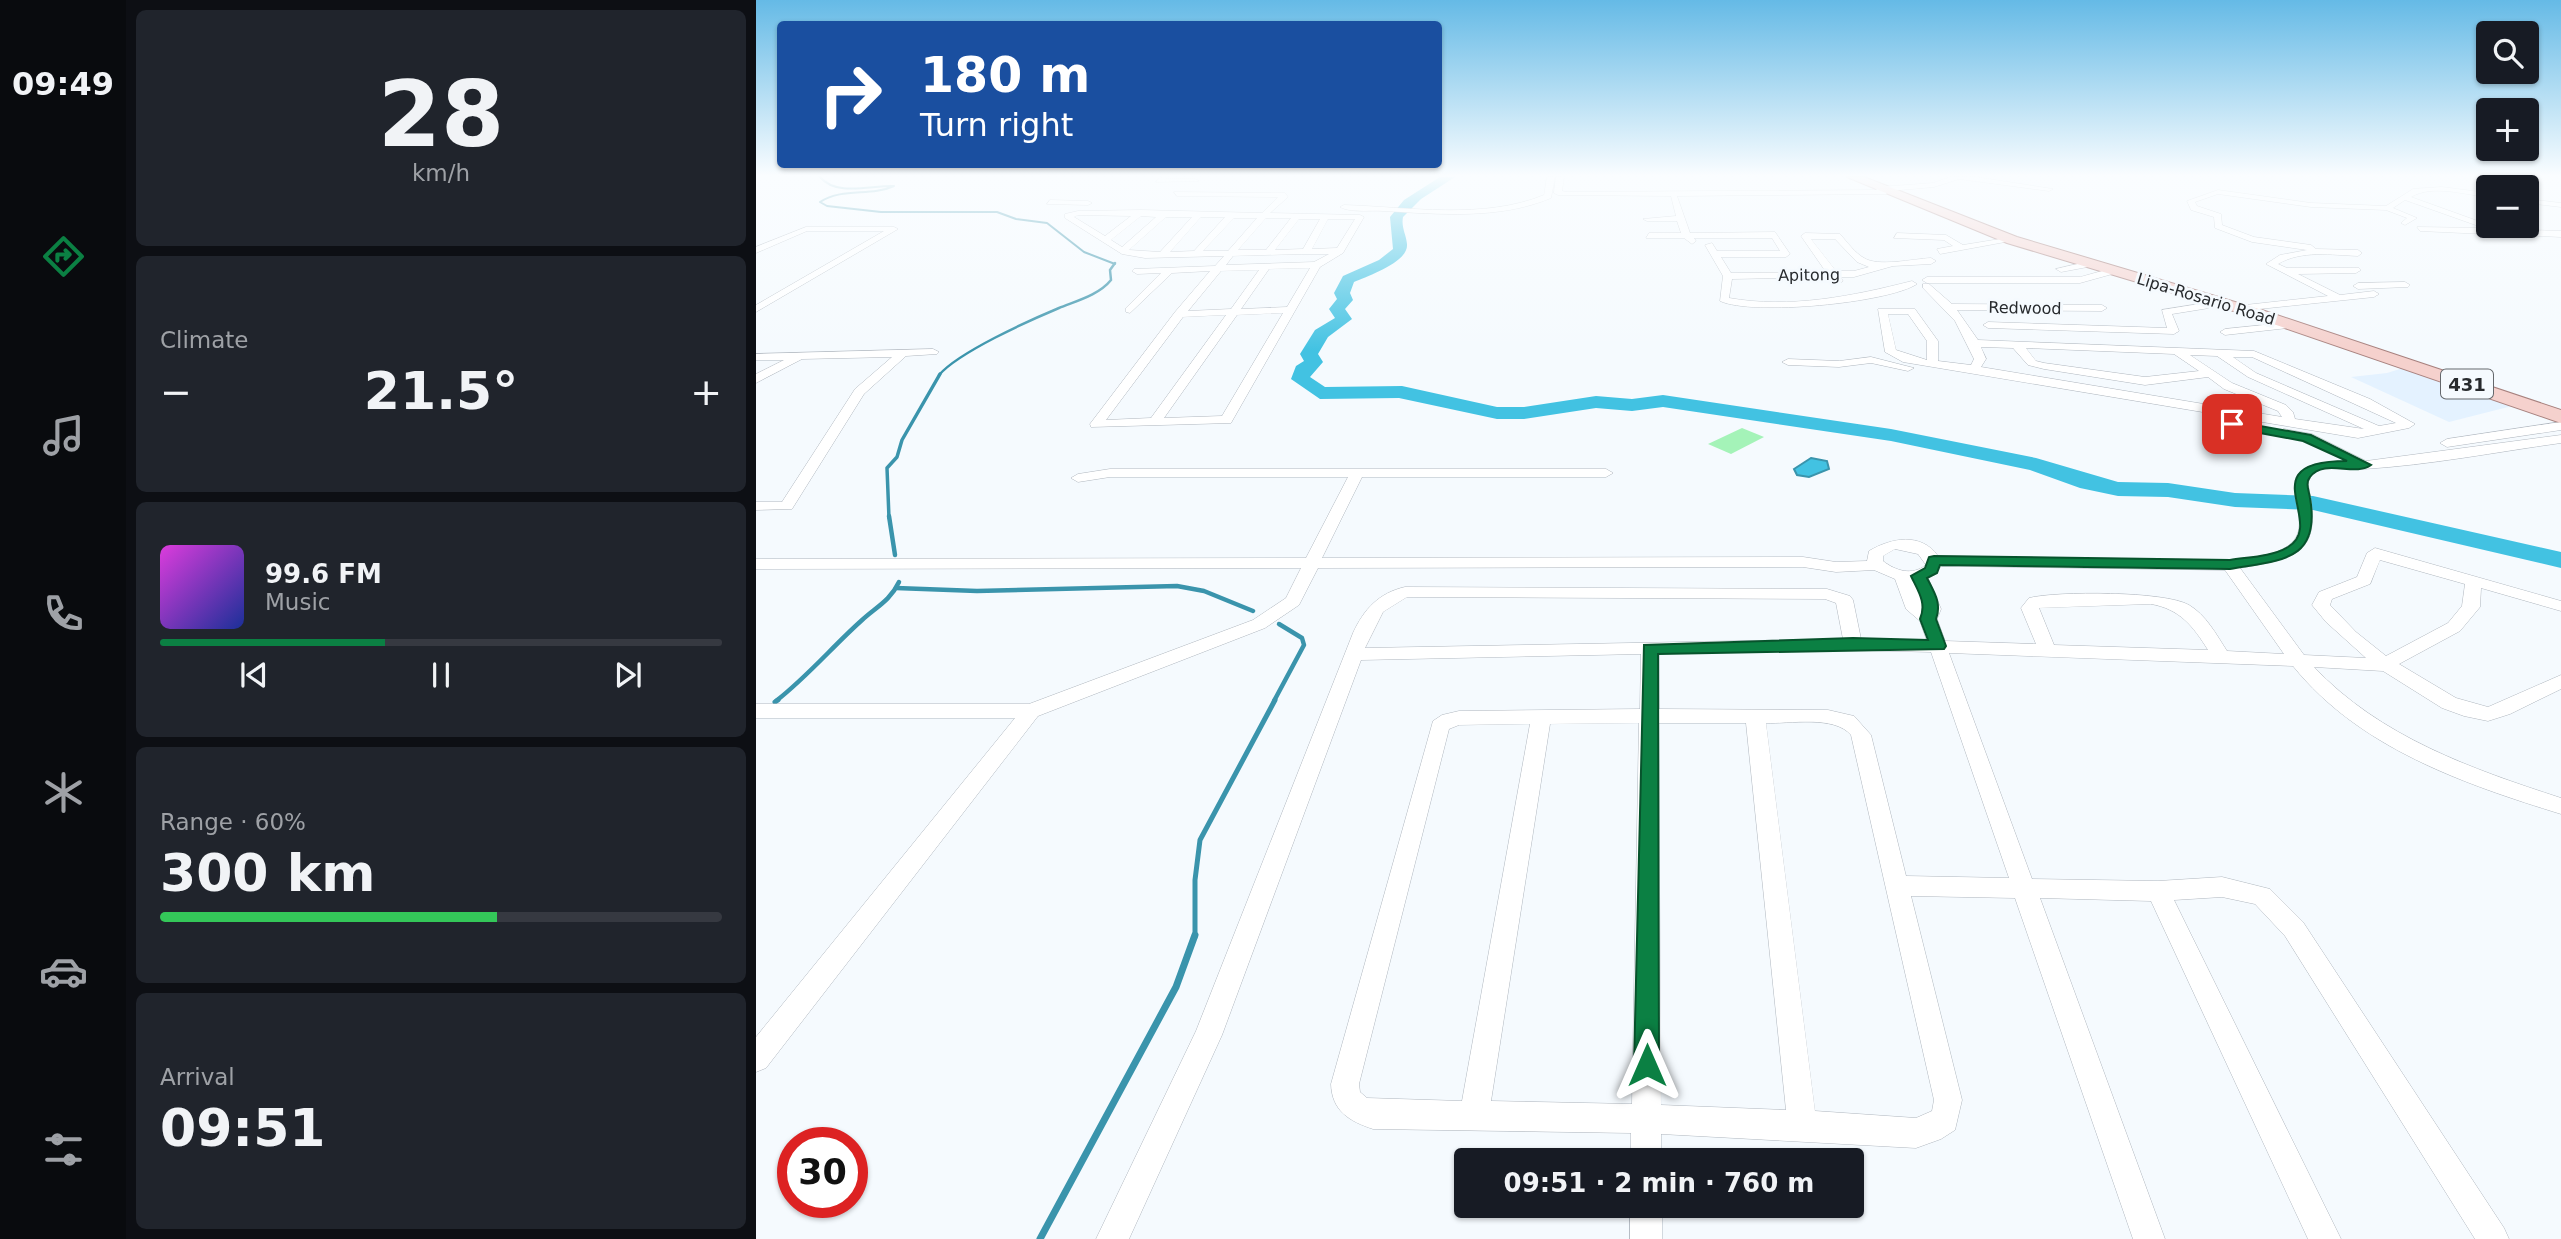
<!DOCTYPE html>
<html lang="en">
<head>
<meta charset="utf-8">
<style>
  body { margin:0; font-family:"DejaVu Sans",sans-serif; background:#20242c; color:#f1f3f6; height:100vh; display:flex; flex-direction:column; font-size:26px; white-space:nowrap }
  * { box-sizing:border-box; margin:0 }
  p { font-size:23px; color:#9ea1a6 }
  .icon { flex:none; width:38px; height:38px; fill:none; stroke:currentColor; stroke-width:2; stroke-linecap:round; stroke-linejoin:round }
  .map { position:relative; flex:1; overflow:hidden }
  .details { display:flex; flex-direction:column; gap:10px; padding:10px; background:#0d0f14; width:630px }
  .details>* { flex:none }
  .banner { position:absolute; left:21px; top:21px; width:665px; height:147px; border-radius:7px; box-shadow:0 2px 5px #0004; background:#1a4fa0; color:#fff; overflow:hidden }
  .fabs { position:absolute; left:1720px; top:21px; display:grid; gap:14px }
  .fabs a { display:grid; place-items:center; width:63px; height:63px; border-radius:7px; background:#171b24; box-shadow:0 2px 5px #0004; font-size:35px }
  .speed { position:absolute; left:21px; top:1127px; display:flex; gap:14px; font-size:35px; font-weight:700; text-align:center }
  .speed>* { display:grid; place-content:center; width:91px; height:91px; border-radius:50%; background:#171b24; box-shadow:0 2px 5px #0004; line-height:1 }
  .speed .limit { border:10px solid #d22; background:#fff; color:#111 }
  .pin { position:absolute; display:grid; place-items:center; width:60px; height:60px; color:#fff; margin:-30px; border-radius:14px; box-shadow:0 4px 10px #0006 }
  .me { position:absolute; width:77px; margin:-38px; rotate:0deg; stroke-linejoin:round; filter:drop-shadow(0 0 5px #0008) }
  .turn { display:flex; align-items:center; gap:24px; height:147px; padding:0 28px; font-size:32px }
  .turn .icon { width:91px; height:91px; stroke-width:2.5 }
  .turn b { display:block; font-size:49px; line-height:60px }
  .big { font-size:52px; font-weight:800; line-height:1.1 }
  .details .card { flex:1; display:flex; flex-direction:column; justify-content:center; gap:10px; min-width:0; padding:0 24px; border-radius:10px; background:#20242c }
  .details .dial { align-items:center; gap:0 }
  .dial b { font-size:91px; line-height:1 }
  .song { display:flex; align-items:center; gap:21px }
  .cover { width:84px; height:84px; border-radius:10px; background:linear-gradient(135deg,hsl(300 70% 55%),hsl(230 70% 35%)) }
  .played { height:7px; border-radius:4px; background:linear-gradient(90deg,#0b8043 40%,#363941 40%) }
  .keys { display:flex; justify-content:space-around; direction:ltr }
  .heat { display:flex; justify-content:space-between; align-items:center; font-size:38px; direction:ltr }
  .charge { height:10px; border-radius:5px; background:linear-gradient(90deg,#34c759 60%,#363941 0) }
  .trip { position:absolute; left:698px; top:1148px; width:410px; height:70px; border-radius:7px; background:#171b24; box-shadow:0 2px 5px #0004; font-weight:800; line-height:70px; text-align:center }
  main { display:flex; flex:1; min-height:0 }
  .tab-bar { display:flex; flex-direction:column; width:126px; justify-content:space-around; align-items:center; background:#090b0e; color:#9ea1a6 }
  .tab-bar .icon { width:49px; height:49px }
  .tab-bar .selected { color:#0b8043 }
  .tab-bar b { font-size:32px; color:#f1f3f6 }
  .map>svg:first-child { display:block }
  .built { fill:#e4f2ff }
  .green { fill:#a4f3b8 }
  .water { fill:#42c2e2; stroke:#3a94ac; stroke-width:2 }
  .lines { fill:none; stroke-linecap:round; stroke-linejoin:round }
  .stream-far5 { stroke:#3a94ac; stroke-width:2 }
  .stream-far4 { stroke:#3a94ac; stroke-width:2.5 }
  .stream-far3 { stroke:#3a94ac; stroke-width:3.5 }
  .stream-far2 { stroke:#3a94ac; stroke-width:4.5 }
  .stream-far1 { stroke:#3a94ac; stroke-width:5 }
  .stream { stroke:#3a94ac; stroke-width:7 }
  .river { fill:#42c2e2; fill-rule:evenodd }
  .minor-casing { stroke:#b0b7bf; stroke-width:1 }
  .primary-casing { stroke:#a8827f; stroke-width:2 }
  .minor { fill:#fff; fill-rule:evenodd }
  .primary { fill:#f5d1cd; fill-rule:evenodd }
  .route { fill:#0b8043; stroke:#07532c; stroke-width:2 }
  .labels { text-anchor:middle; dominant-baseline:central; stroke-width:6; stroke-linejoin:round; paint-order:stroke }
  .far-street-label { font-size:16px; fill:#272a2d; stroke:#f5fafe }
  .shield { fill:#f5fafe; stroke:#65686c; stroke-width:2 }
  .shield-label { font-size:18px; font-weight:bold; fill:#272a2d }
</style>
</head>
<body>
<main>
<nav class="tab-bar">
<b>09:49</b>
<svg class="icon selected" aria-label="directions" viewBox="0 0 24 24"><path d="M12 3l9 9-9 9-9-9zM9 14v-3h6M13 9l2 2-2 2"/></svg>
<svg class="icon" aria-label="music" viewBox="0 0 24 24"><path d="M9 18V5l10-2v13"/><circle cx="6" cy="18" r="3"/><circle cx="16" cy="16" r="3"/></svg>
<svg class="icon" aria-label="phone" viewBox="0 0 24 24"><path d="M5 4h4l2 5-3 2q2 4 5 5l2-3 5 2v4C11 20 4 13 5 4z"/></svg>
<svg class="icon" aria-label="climate" viewBox="0 0 24 24"><path d="M12 3v18M4 7l16 10M4 17L20 7"/></svg>
<svg class="icon" aria-label="car" viewBox="0 0 24 24"><path d="M5 17H2v-5l4-1 3-4h7l3 4 3 1v5h-3M9 17h6M6 11h13"/><circle cx="7" cy="17" r="2"/><circle cx="17" cy="17" r="2"/></svg>
<svg class="icon" aria-label="filters" viewBox="0 0 24 24"><path d="M4 7h16M4 17h16"/><circle cx="9" cy="7" r="2"/><circle cx="15" cy="17" r="2"/></svg>
</nav>
<section class="details">
<div class="card dial"><b>28</b><p>km/h</p></div>
<div class="card"><p>Climate</p>
<div class="heat"><a>−</a><b class="big">21.5°</b><a>+</a></div>
</div>
<div class="card">
<div class="song"><i class="cover"></i><div><b>99.6 FM</b><p>Music</p></div></div>
<div class="played"></div>
<div class="keys"><svg class="icon" aria-label="previous" viewBox="0 0 24 24"><path d="M18 5L8 12l10 7zM5 5v14"/></svg><svg class="icon" aria-label="pause" viewBox="0 0 24 24"><path d="M8 5v14M16 5v14"/></svg><svg class="icon" aria-label="next" viewBox="0 0 24 24"><path d="M6 5l10 7-10 7zM19 5v14"/></svg></div>
</div>
<div class="card"><p>Range · 60%</p><b class="big">300 km</b><div class="charge"></div></div>
<div class="card"><p>Arrival</p><b class="big">09:51</b></div>
</section>
<div class="map">
<svg width="1805" height="1239" viewBox="0 0 1805 1239">
  <rect width="100%" height="100%" fill="#f5fafe"/>
  <polygon class="built" points="1647,368 1756,406 1693,422 1595,377 1631,373"/>
  <polygon class="green" points="986,428 1008,437 975,454 952,444"/>
  <polygon class="water" points="1055,458 1071,461 1073,469 1053,477 1041,475 1038,469"/>
  <g class="lines">
    <path class="stream-far5" d="M64 177C81 197 115 185 138 186 114 197 87 187 64 202L71 206 125 212H241L260 219 291 223 328 252 359 264"/>
    <path class="stream-far4" d="M183 375C203 352 272 321 303 308 320 301 343 295 355 280L354 270 359 263"/>
    <polyline class="stream-far3" points="133,518 131,468 141,457 146,440 184,374"/>
    <g class="stream-far2">
      <polyline points="133,516 139,555"/>
      <polyline points="140,588 221,591 421,586 448,591 497,611"/>
      <path d="M20 701C51 677 76 647 105 621 120 607 134 601 143 582"/>
      <polyline points="518,701 548,645 546,638 523,624"/>
    </g>
    <g class="stream-far1">
      <polyline points="19,702 22,700"/>
      <polyline points="439,937 439,880 444,840 519,700"/>
    </g>
    <polyline class="stream" points="284,1239 420,987 439,935"/>
    <path class="river" d="M684 177H699L665 199 647 217C645 227 650 234 651 244 653 262 612 276 598 282L594 293 597 300 589 309 596 319 572 337 562 354 567 362 554 377 569 387 646 386 741 407H768L840 396 876 399 907 395 1135 429 1280 458 1362 482 1412 483 1479 493 1557 496 1805 552V568L1557 510 1479 507 1412 497 1362 496 1324 488 1274 470 1135 441 907 407 876 411 840 408 768 419H741L643 398 564 399 535 379 540 366 548 361 544 354 559 330 579 318 573 309 581 299 578 293 587 276 623 260 637 249 634 217 648 200Z"/>
    <defs>
      <g id="minor">
        <path d="M791 177H799L795 198C743 220 682 214 627 211 614 210 595 213 584 207L588 205C652 207 728 220 788 195Z"/>
        <path d="M800 177H808L806 191 811 192 1120 190 1123 187 1177 183 1194 177H1220L1297 189 1293 191 1203 179 1178 187 1133 191 1130 194 921 196 934 233 1019 232 1034 254 1030 257H965L975 273 1070 272 1045 236 1049 233 1084 234C1091 242 1099 253 1108 258 1122 267 1157 259 1175 258L1180 261 1175 264 1137 266 1098 277H1084L1087 281 1082 284 1074 277 976 279 973 298C1034 309 1097 296 1156 281L1161 284C1132 303 996 316 964 301L967 276 949 245 956 243 961 251H1024L1016 238H938L940 241 936 244 928 238H890L893 233H925L921 221H891L887 219 920 216 915 196 802 195 798 193ZM1055 239H1079L1101 262 1113 267 1098 271H1080Z"/>
        <polygon points="403,178 439,179 443,181 400,182"/>
        <path d="M1686 187 1732 193V197C1709 195 1677 184 1655 197L1744 229 1805 231V237L1743 234 1733 230 1729 234 1664 231 1661 227 1728 228 1649 200 1637 208 1661 218 1649 225 1645 223 1651 218 1630 210 1555 207 1462 194 1439 202 1441 206 1465 214 1466 225 1498 237 1555 245 1560 249 1602 250 1606 253 1602 256C1576 255 1545 250 1522 264L1531 268H1603L1605 270 1600 273 1542 274 1584 295 1618 291 1623 294 1618 297 1484 311 1479 308 1480 306 1572 296 1510 264 1524 255 1551 250 1496 242 1459 228 1458 217 1435 210 1431 201 1462 190 1555 203 1630 206 1657 189Z"/>
        <path d="M418 192 529 193 532 197 514 213 604 215 608 217 587 253 564 267 475 423 335 427 334 424 419 312 454 271 416 273 374 313 370 312V308L405 273 381 274 376 271 378 269 459 266 468 256 389 258 366 254 309 218V214L322 211 385 210 506 213 522 197 421 196ZM322 215 375 216 349 236 318 217ZM385 216 400 217 366 247 355 240ZM410 217H436L404 252 373 250ZM445 217H469L438 251 414 252ZM478 218H501L472 251H447ZM510 218H535L510 250H482ZM543 219H564L547 249 519 250ZM572 219H599L581 248 556 249ZM546 254H573L558 262 470 265 477 256ZM554 268 531 307 485 309 513 269ZM503 270 475 309 432 311 465 271ZM527 313 466 416 408 418 481 315ZM470 315 395 418 350 420 427 317Z"/>
        <polygon points="1771,199 1805,203 1805,207 1771,203"/>
        <polygon points="294,200 332,201 336,203 332,205 291,204"/>
        <polygon points="50,227 138,227 142,229 0,312 0,305 128,231 51,231 0,253 0,247"/>
        <polygon points="1141,233 1190,235 1207,245 1256,237 1260,240 1184,254 1181,249 1197,246 1188,240 1138,238"/>
        <polygon points="1334,261 1339,264 1337,266 1305,272 1300,269"/>
        <polygon points="1357,268 1360,269 1360,273 1324,283 1171,283 1166,280 1171,277 1324,277"/>
        <polygon points="1649,282 1654,285 1652,287 1602,289 1597,286 1602,283"/>
        <path d="M1167 284H1173L1196 304 1346 305 1351 308 1346 311 1201 310 1222 340 1498 351 1614 399 1659 424 1653 428 1602 438 1147 362 1129 352 1122 309H1159L1182 341V361L1215 365 1218 359 1199 321 1167 288ZM1132 314H1152L1171 341V360L1140 350ZM1225 347 1257 348 1272 365 1288 369 1389 385 1452 377 1468 389 1522 411 1526 417 1225 367 1230 359ZM1270 348 1418 354 1443 371 1389 377 1288 363 1280 361ZM1434 355 1461 356 1492 377 1608 429 1539 419 1537 412 1530 405 1476 383ZM1477 357H1496L1640 423 1623 426 1500 373Z"/>
        <polygon points="1468,300 1472,301 1472,305 1416,314 1423,331 1418,334 1232,328 1227,325 1232,322 1411,328 1406,310"/>
        <polygon points="1537,322 1541,323 1541,327 1469,335 1464,332 1469,329"/>
        <polygon points="177,349 183,352 181,354 150,356 108,394 36,509 0,510 0,502 26,502 99,389 136,357 46,359 0,383 0,374 28,360 0,360 0,354"/>
        <polygon points="1115,357 1158,368 1152,371 1115,363 1083,367 1032,365 1026,362 1032,359 1083,361"/>
        <polygon points="1805,422 1805,430 1691,447 1684,443 1691,439"/>
        <path d="M1528 429 1556 434 1610 461 1805 435V443C1740 452 1674 465 1608 469 1594 470 1567 463 1556 475 1550 480 1553 489 1554 495 1565 556 1535 559 1484 568L1548 655 1610 658 1570 622 1556 605 1563 592 1601 577 1611 553 1619 548 1805 601V611L1725 588 1724 607 1704 631 1643 664 1700 698 1732 707 1805 675V689L1754 714 1732 721 1708 716 1686 708 1627 671 1558 667C1624 737 1716 769 1805 798V814C1708 784 1603 748 1537 666L1193 653 1276 879 1402 881 1466 877 1514 889 1547 922 1748 1228 1753 1239H1719L1529 936 1499 904 1466 897 1418 900 1585 1239H1552L1395 901 1284 898 1409 1239H1377L1259 898 1155 896 1206 1100 1199 1130 1185 1139 1160 1148 905 1134V1160H875V1133L617 1129C593 1121 576 1111 575 1084L677 721 686 715 703 711 884 709 885 654 605 660 466 1035 373 1239H340L440 1031 597 633C608 609 623 593 649 587L1071 589 1094 596 1097 600 1105 639 1171 641 1164 621 1150 609 1139 579 1118 570 1080 572 1047 567 562 568 543 605 509 628 282 716 10 1068 0 1072V1037L259 718H0V704H273L497 620 530 598 545 568 0 569V559L550 558 592 477H354L322 482 315 478 322 474 354 469H850L857 473 850 477H606L566 558 1047 557 1080 562 1111 561 1113 551C1135 538 1165 532 1182 556L1474 560C1492 557 1517 557 1532 546 1570 519 1492 461 1592 461L1548 440 1523 436 1521 433ZM1139 549 1162 554 1170 565C1156 576 1140 571 1127 561V556ZM1624 560 1709 584 1706 606 1692 623 1630 656 1600 632 1574 605 1576 599 1614 584ZM1186 566 1469 570 1528 654 1471 651C1460 634 1450 615 1433 605 1409 591 1301 591 1273 598L1265 608 1280 644 1189 641 1181 619 1185 609 1172 578ZM651 597 1069 599 1080 603 1087 639 609 648 627 612ZM1395 604C1424 609 1437 626 1452 650L1298 645 1283 608ZM1097 650 1175 652 1253 878 1150 876 1115 735 1098 716 1072 710 903 709V654ZM883 723 876 1104 735 1101 794 724ZM903 723H990L1030 1110 905 1105ZM1010 723C1034 724 1078 715 1095 735L1178 1100 1176 1111 1160 1118 1059 1111ZM774 724 706 1101 611 1098 604 1092 603 1084 693 729 703 725Z"/>
        <rect x="874" y="1206" width="32" height="33"/>
      </g>
      <polygon id="primary" points="1091,177 1108,177 1261,237 1506,310 1805,410 1805,423 1494,316 1251,243"/>
    </defs>
    <use href="#minor" class="minor-casing"/>
    <use href="#primary" class="primary-casing"/>
    <use href="#minor" class="minor"/>
    <use href="#primary" class="primary"/>
  </g>
  <linearGradient id="sky" x2="0" y2="1"><stop stop-color="#65bae6"/><stop offset="0.5" stop-color="#fafdff"/><stop offset="1" stop-color="#fafdff" stop-opacity="0"/></linearGradient>
  <rect width="1805" height="351" fill="url(#sky)"/>
  <path class="route" d="M1476 421 1555 435 1615 465C1599 477 1568 458 1554 477 1549 483 1553 491 1554 498 1565 562 1524 560 1474 569L1184 565 1181 573 1171 578C1178 592 1186 603 1180 619L1190 646 1188 649 902 654 903 1065 900 1073 891 1077 882 1073 878 1065 888 645 1097 638 1172 640 1164 619C1171 603 1162 591 1155 576L1169 568 1173 557 1178 556 1474 560C1492 557 1515 557 1532 547 1572 523 1492 461 1591 461L1547 441 1472 427 1470 424Z"/>
  <g class="labels">
    <g class="far-street-label">
      <text transform="translate(1053 275) rotate(-1)">Apitong</text>
      <text transform="translate(1450 299) rotate(17)">Lipa-Rosario Road</text>
      <text transform="translate(1269 308) rotate(1)">Redwood</text>
    </g>
    <rect class="shield" x="1685" y="369.5" width="52" height="29" rx="5"/>
    <g class="shield-label">
      <text x="1711" y="384">431</text>
    </g>
  </g>
</svg>
<div class="fabs">
<a><svg class="icon" aria-label="search" viewBox="0 0 24 24"><circle cx="10" cy="10" r="6"/><path d="M15 15l6 6"/></svg></a>
<a>+</a>
<a>−</a>
</div>
<div class="speed"><div class="limit">30</div></div>
<div class="pin" style="left:1476px;top:424px;background:#d93025"><svg class="icon" aria-label="arrive" viewBox="0 0 24 24"><path d="M6 21V4h12l-3 4 3 4H6"/></svg></div>
<svg class="me" style="left:891px;top:1065px" viewBox="-20 -20 40 40"><path d="M0-17L14 15 0 8-14 15z" fill="#0b8043" stroke="#fff" stroke-width="4"/></svg>
<div class="trip">09:51 · 2 min · 760 m</div>
<div class="banner">
<div class="turn"><svg class="icon" aria-label="right" viewBox="0 0 24 24"><path d="M7 20v-9h11M14 6l5 5-5 5"/></svg><div><b>180 m</b>Turn right</div></div>
</div>
</div>
</main>
</body>
</html>
